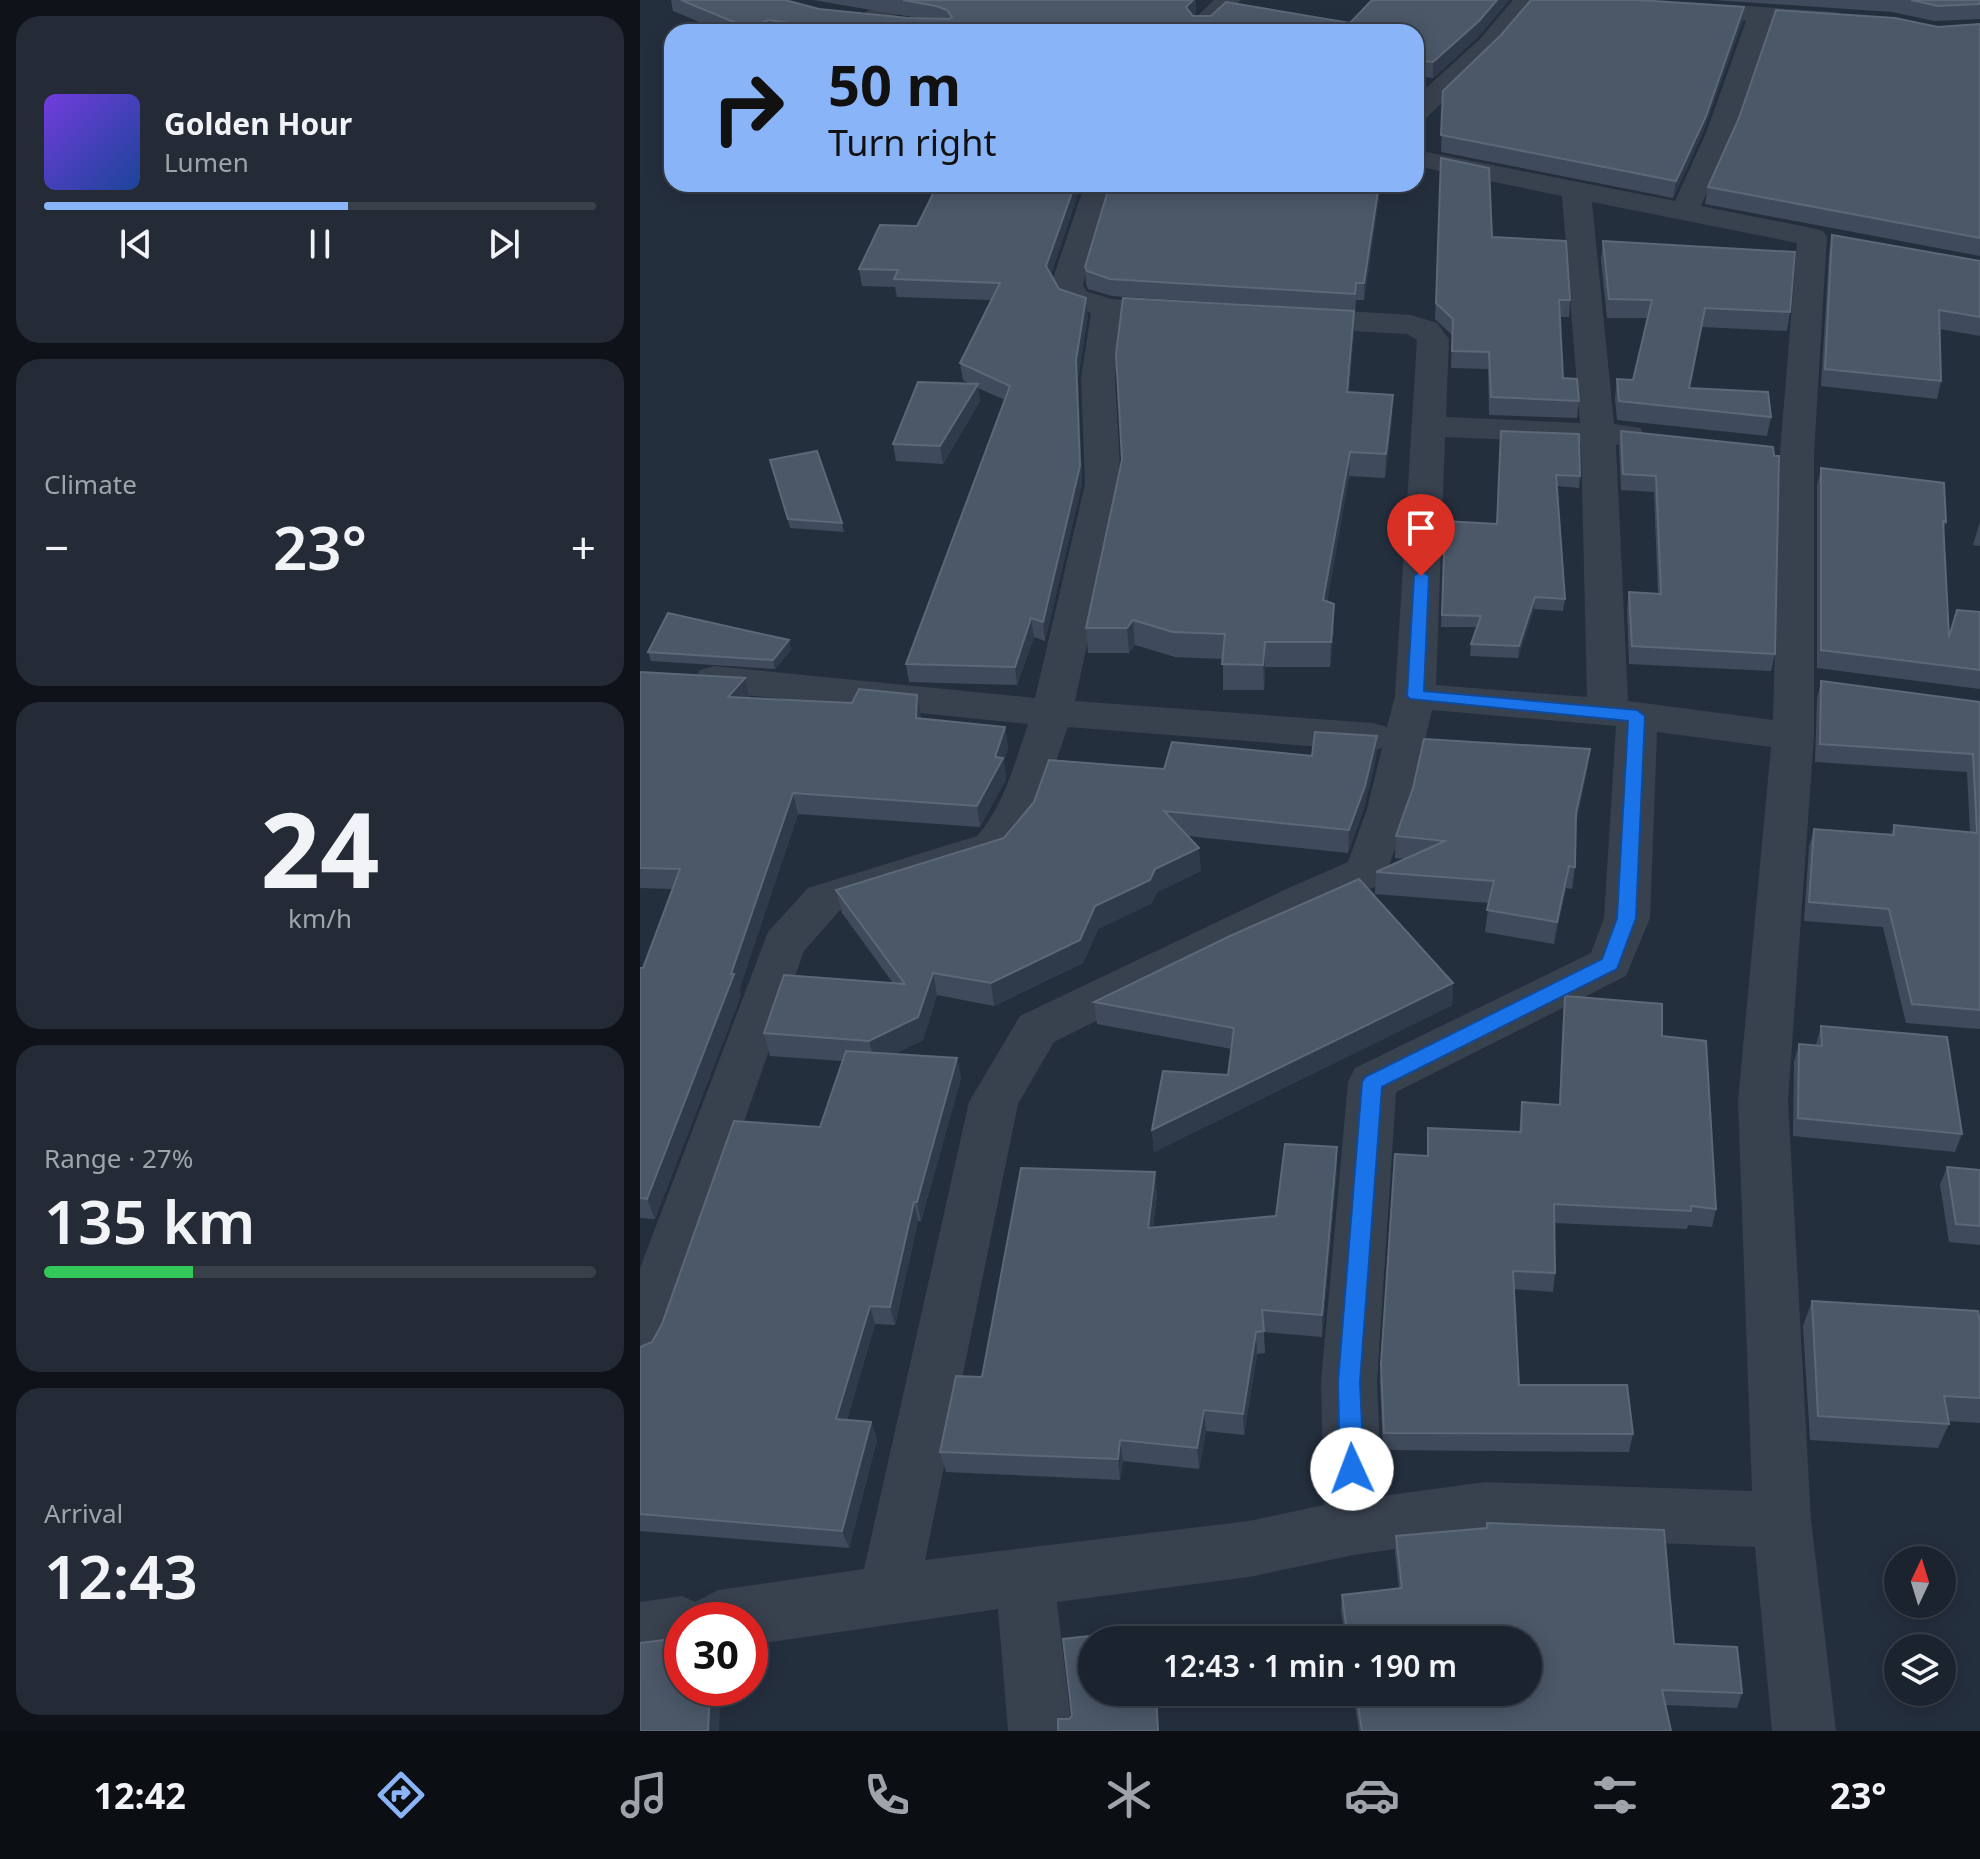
<!DOCTYPE html>
<html lang="en">
<head>
<meta charset="utf-8">
<style>
  body { margin:0; font-family:"Noto Sans",sans-serif; background:#242b36; color:#f1f3f6; height:100vh; display:flex; flex-direction:column; font-size:30px; white-space:nowrap }
  * { box-sizing:border-box; margin:0 }
  p { font-size:26px; color:#a0a4aa }
  .icon { flex:none; width:44px; height:44px; fill:none; stroke:currentColor; stroke-width:2; stroke-linecap:round; stroke-linejoin:round }
  .map { position:relative; flex:1; overflow:hidden }
  .side { display:flex; flex-direction:column; gap:16px; padding:16px; background:#0f1319; width:640px }
  .side>* { flex:none }
  .guide { position:absolute; left:24px; top:24px; width:760px; height:168px; border-radius:24px; box-shadow:0 4px 20px #0003,0 0 0 2px #39404a; background:#8ab4f8; color:#111; overflow:hidden }
  .needle { width:52px; rotate:4deg }
  .controls { position:absolute; left:1244px; top:1546px; display:grid; gap:16px }
  .controls a { display:grid; place-items:center; width:72px; height:72px; border-radius:50%; background:#1b232e; box-shadow:0 4px 20px #0003,0 0 0 2px #39404a; font-size:40px }
  .speed { position:absolute; left:24px; top:1602px; display:flex; gap:16px; font-size:40px; font-weight:700; text-align:center }
  .speed>* { display:grid; place-content:center; width:104px; height:104px; border-radius:50%; background:#1b232e; box-shadow:0 4px 20px #0003,0 0 0 2px #39404a; line-height:1 }
  .speed .limit { border:12px solid #d22; background:#fff; color:#111 }
  .pin { position:absolute; display:grid; place-items:center; width:68px; height:68px; color:#fff; margin:-82px -34px; border-radius:50% 50% 50% 0; rotate:-45deg; box-shadow:0 0 8px #0007 }
  .pin .icon { rotate:45deg }
  .me { position:absolute; width:88px; margin:-44px; rotate:358deg; stroke-linejoin:round; filter:drop-shadow(0 0 6px #0008) }
  .turn { display:flex; align-items:center; gap:28px; height:168px; padding:0 32px; font-size:36px }
  .turn .icon { width:104px; height:104px; stroke-width:2.5 }
  .turn b { display:block; font-size:56px; line-height:68px }
  .big { font-size:60px; font-weight:600; line-height:1.1 }
  .side .card { flex:1; display:flex; flex-direction:column; justify-content:center; gap:12px; min-width:0; padding:0 28px; border-radius:24px; background:#242b36 }
  .side .dial { align-items:center; gap:0 }
  .dial b { font-size:104px; line-height:1 }
  .song { display:flex; align-items:center; gap:24px }
  .cover { width:96px; height:96px; border-radius:12px; background:linear-gradient(135deg,hsl(260 70% 55%),hsl(220 70% 35%)) }
  .played { height:8px; border-radius:4px; background:linear-gradient(90deg,#8ab4f8 55%,#39404a 55%) }
  .keys { display:flex; justify-content:space-around; direction:ltr }
  .heat { display:flex; justify-content:space-between; align-items:center; font-size:44px; direction:ltr }
  .charge { height:12px; border-radius:6px; background:linear-gradient(90deg,#34c759 27%,#39404a 0) }
  .trip { position:absolute; left:438px; top:1626px; width:464px; height:80px; border-radius:40px; background:#1b232e; box-shadow:0 4px 20px #0003,0 0 0 2px #39404a; font-weight:600; line-height:80px; text-align:center }
  .dock { display:flex; height:128px; justify-content:space-around; align-items:center; background:#0b0e12; color:#a0a4aa }
  .dock .icon { width:56px; height:56px }
  .dock .current { color:#8ab4f8 }
  .dock b { font-size:36px; color:#f1f3f6 }
  main { display:flex; flex:1; min-height:0 }
  .map>svg:first-child { display:block }
  .lines { fill:none; stroke-linecap:round; stroke-linejoin:round }
  .minor { fill:#38414e; fill-rule:evenodd }
  .wall { fill:#3f4b5c }
  .shaded-wall { fill:#2f3b4b }
  .building { fill:#4b5868; stroke:#5c6777; stroke-width:2 }
  .route { fill:#1a73e8; stroke:#114b97; stroke-width:2 }
</style>
</head>
<body>
<main>
<section class="side">
<div class="card">
<div class="song"><i class="cover"></i><div><b>Golden Hour</b><p>Lumen</p></div></div>
<div class="played"></div>
<div class="keys"><svg class="icon" aria-label="previous" viewBox="0 0 24 24"><path d="M18 5L8 12l10 7zM5 5v14"/></svg><svg class="icon" aria-label="pause" viewBox="0 0 24 24"><path d="M8 5v14M16 5v14"/></svg><svg class="icon" aria-label="next" viewBox="0 0 24 24"><path d="M6 5l10 7-10 7zM19 5v14"/></svg></div>
</div>
<div class="card"><p>Climate</p>
<div class="heat"><a>−</a><b class="big">23°</b><a>+</a></div>
</div>
<div class="card dial"><b>24</b><p>km/h</p></div>
<div class="card"><p>Range · 27%</p><b class="big">135 km</b><div class="charge"></div></div>
<div class="card"><p>Arrival</p><b class="big">12:43</b></div>
</section>
<div class="map">
<svg width="1340" height="1731" viewBox="0 0 1340 1731">
  <rect width="100%" height="100%" fill="#242f3e"/>
  <g class="lines">
    <g class="minor">
      <polygon points="247,0 278,0 275,5 238,25 220,25 216,20 220,15"/>
      <polygon points="574,0 601,0 572,28 554,28 550,23"/>
      <polygon points="873,0 898,0 858,49 786,118 776,120 776,97 840,39"/>
      <path d="M1044 2 1195 12 1204 15 1208 20 1204 25 1195 28 1131 23 1094 133 1061 206 1172 228 1183 231 1187 237 1174 453V736L1148 1101 1171 1520 1196 1731H1132L1115 1547 845 1536 714 1555 609 1577 417 1602 432 1731H368L358 1609 110 1645V1620H42V1656L0 1662V1602L42 1596 55 1602 78 1590 224 1569 329 1102 380 1016 642 891 708 862 727 809 742 748 733 751 428 727 394 824 367 858 200 910 164 951 27 1341 19 1358 0 1365V1268L128 932 168 888 337 836C365 804 374 764 388 724L74 692 60 688 54 679 60 670 74 666 395 698 445 484 441 378 451 313 422 304 411 284 445 184H473L443 284 446 291 471 299 542 302 553 305 558 312 553 319 542 322 482 318 475 378 481 484 435 701 733 723 747 727 755 696 777 340 767 334 654 328 643 325 638 318 643 311 654 308 771 315 797 323 809 339 806 417 940 423 922 196 776 166V150L1035 201 1066 133 1106 21 1035 14 1032 9 1035 4ZM952 202 1157 243 1140 453 1133 720 988 701 976 445 1000 442 1005 435 1000 428 974 424ZM805 437 941 443 947 697 796 685ZM792 710 976 726 964 918 951 953 715 1068 708 1082 681 1382 684 1505 609 1521 285 1560 378 1104 414 1042 674 913 743 883 769 809ZM1017 732 1131 747 1098 1101 1112 1491 845 1482 742 1496 737 1382 756 1092 986 976 1010 918Z"/>
    </g>
  </g>
  <g class="wall">
    <polygon points="31,0 146,0 179,9 284,19 173,0 556,0 556,13 554,16 710,23 732,0 869,0 838,37 793,78 776,76 776,32 83,32 33,11"/>
    <polygon points="1074,0 1340,0 1340,19 1294,21 1252,12"/>
    <polygon points="1104,7 1102,23 1063,132 1033,198 801,152 803,91 861,35"/>
    <polygon points="1340,24 1340,256 1065,204 1068,187 1298,27"/>
    <polygon points="801,158 852,237 930,300 929,317 920,317 923,378 939,401 937,418 849,415 848,369 811,368 812,335 795,319"/>
    <polygon points="298,184 441,184 411,274 419,289 448,315 438,378 442,484 405,641 394,637 377,685 269,682 266,664 365,400 338,388 340,401 303,464 256,461 253,444 330,384 323,380 320,363 352,300 257,297 255,287 222,286 219,269 277,226"/>
    <polygon points="741,184 724,300 716,300 709,392 752,419 745,478 709,476 687,602 694,629 690,667 625,667 624,690 583,690 583,659 535,657 495,645 489,653 448,653 446,628 670,308 472,296 448,289 446,284 445,267"/>
    <polygon points="1192,235 1340,261 1340,336 1300,329 1301,381 1297,399 1181,386 1189,253"/>
    <polygon points="963,241 1150,312 1147,331 1062,327 1050,388 1131,417 1127,436 977,420 975,398 977,379 993,380 1007,318 967,318 961,260"/>
    <polygon points="861,431 940,476 939,488 917,486 925,599 923,611 894,609 878,658 830,656 831,644 837,627 801,627 805,521 857,524"/>
    <polygon points="981,431 1134,456 1135,654 1131,671 989,664 987,609 989,592 1018,594 1014,492 981,490 979,447"/>
    <polygon points="130,460 202,523 204,532 150,528"/>
    <polygon points="1181,468 1306,522 1304,529 1309,636 1340,612 1340,689 1177,668 1177,485"/>
    <polygon points="1340,522 1340,546 1333,545"/>
    <polygon points="149,640 151,650 135,669 11,661 8,652"/>
    <polygon points="0,672 105,678 110,698 281,716 281,719 365,727 368,748 364,761 366,779 340,827 158,814 99,990 101,995 15,1219 0,1218 0,968 3,968 32,889 0,888"/>
    <polygon points="1181,681 1340,702 1340,1029 1266,1023 1243,927 1164,921 1169,847 1174,829 1251,834 1254,825 1330,832 1327,772 1175,762 1177,699"/>
    <polygon points="737,736 736,758 724,808 708,853 548,836 561,871 517,892 512,903 458,929 443,963 354,1006 297,995 283,1040 254,1054 317,1058 321,1078 281,1221 278,1221 255,1325 235,1324 207,1420 231,1422 237,1440 209,1548 0,1531 0,1347 12,1342 180,1127 202,1061 130,1056 124,1033 253,983 202,913 196,890 364,838 524,769 672,756"/>
    <polygon points="950,749 947,771 936,823 935,867 932,889 926,888 914,944 845,932 849,903 735,894 736,872 765,859 755,858 756,836"/>
    <polygon points="813,983 812,1005 514,1152 512,1130 588,1075 592,1049 457,1024 454,1002"/>
    <polygon points="925,996 1022,1036 1076,1209 1072,1227 1048,1225 1047,1229 914,1223 915,1273 913,1292 874,1289 879,1385 993,1434 989,1452 743,1450 740,1382 755,1154 787,1156 788,1128 879,1132 882,1102 919,1105 923,1015"/>
    <polygon points="1181,1026 1322,1134 1315,1152 1153,1136 1154,1062 1159,1044 1176,1045"/>
    <polygon points="1307,1167 1340,1170 1340,1245 1309,1242 1300,1185"/>
    <polygon points="697,1170 682,1337 624,1332 625,1353 617,1354 604,1435 566,1431 559,1469 483,1461 480,1480 306,1472 300,1452 342,1377 517,1194 513,1228 636,1216"/>
    <polygon points="1172,1301 1340,1323 1340,1423 1308,1421 1309,1424 1298,1448 1170,1440 1163,1326"/>
    <polygon points="756,1536 1034,1644 1102,1693 1097,1708 1026,1705 1031,1731 719,1731 713,1692 888,1692 888,1640 706,1640 701,1611 702,1595 759,1588 755,1552"/>
  </g>
  <g class="shaded-wall">
    <polygon points="553,0 556,0 556,13 547,23 546,7"/>
    <polygon points="857,0 869,0 838,37 793,78 793,62"/>
    <polygon points="1104,7 1102,23 1063,132 1033,198 1036,181"/>
    <polygon points="129,20 132,32 108,32 108,28"/>
    <polygon points="435,184 441,184 441,186 408,283 406,266"/>
    <polygon points="739,184 741,184 724,300 724,283"/>
    <polygon points="446,298 448,315 438,378 442,484 405,641 403,622 436,360"/>
    <polygon points="714,311 714,334 707,416 707,392"/>
    <polygon points="338,384 340,401 303,464 300,446"/>
    <polygon points="753,395 752,419 745,478 746,454"/>
    <polygon points="710,452 709,476 683,625 683,600"/>
    <polygon points="895,597 894,609 878,658 879,646"/>
    <polygon points="694,604 694,629 690,667 691,642"/>
    <polygon points="391,618 394,637 377,685 375,667"/>
    <polygon points="493,620 495,645 489,653 487,628"/>
    <polygon points="149,640 151,650 135,669 133,660"/>
    <polygon points="625,642 625,667 624,690 623,665"/>
    <polygon points="105,678 110,699 88,697"/>
    <polygon points="277,695 281,716 280,739 276,718"/>
    <polygon points="365,727 368,748 364,761 366,779 340,827 337,806"/>
    <polygon points="737,736 736,758 724,808 708,853 709,830"/>
    <polygon points="950,749 947,771 933,835 936,813"/>
    <polygon points="153,793 158,814 99,990 101,995 15,1219 7,1199 91,974"/>
    <polygon points="559,848 561,871 517,892 512,903 458,929 443,963 354,1006 351,983 455,906 515,869"/>
    <polygon points="929,866 926,888 914,944 917,922"/>
    <polygon points="293,973 297,995 283,1040 235,1063 229,1041"/>
    <polygon points="813,983 812,1005 514,1152 512,1130"/>
    <polygon points="317,1058 321,1078 281,1221 277,1202"/>
    <polygon points="697,1147 697,1170 682,1337 682,1315"/>
    <polygon points="515,1172 517,1194 510,1250 508,1228"/>
    <polygon points="274,1202 278,1221 255,1325 250,1307"/>
    <polygon points="230,1306 235,1324 202,1437 196,1419"/>
    <polygon points="616,1332 617,1354 604,1435 603,1414"/>
    <polygon points="564,1410 566,1431 559,1469 557,1448"/>
    <polygon points="231,1422 237,1440 209,1548 202,1531"/>
    <polygon points="480,1440 483,1461 480,1480 478,1459"/>
    <polygon points="70,1688 81,1688 79,1731 68,1731"/>
  </g>
  <g class="building">
    <polygon points="41,0 145,0 179,9 268,18 309,19 312,17 307,10 296,6 263,0 553,0 546,7 553,16 571,16 586,2 710,23 732,0 857,0 839,21 793,62 776,60 776,32 212,32 129,20 108,28"/>
    <polygon points="891,0 999,0 1104,7 1066,116 1036,181 801,135 803,91 861,35"/>
    <polygon points="1271,0 1340,0 1340,4 1298,6"/>
    <polygon points="1136,10 1255,18 1298,27 1340,24 1340,238 1068,187 1099,118"/>
    <polygon points="801,158 849,168 852,237 926,241 930,300 919,300 923,378 937,379 939,401 851,397 849,352 812,351 813,319 796,303"/>
    <polygon points="298,184 435,184 406,266 419,289 446,298 436,360 440,466 403,622 391,618 375,667 266,664 370,386 320,363 360,283 254,279 258,270 219,269 240,225 277,226"/>
    <polygon points="470,184 739,184 724,283 716,283 715,294 470,279 447,271 445,267"/>
    <polygon points="1192,235 1340,261 1340,317 1299,310 1301,381 1185,369"/>
    <polygon points="963,241 1155,252 1150,312 1065,308 1049,388 1128,392 1131,417 979,401 977,379 993,380 1012,300 969,299"/>
    <polygon points="483,298 714,311 707,392 753,395 746,454 710,452 683,600 694,604 691,642 625,642 623,665 582,664 585,634 533,632 493,620 487,628 446,628 482,460 476,354"/>
    <polygon points="278,382 338,384 300,446 253,444"/>
    <polygon points="861,431 939,434 940,476 916,475 925,599 895,597 879,646 831,644 841,616 802,615 805,521 857,524"/>
    <polygon points="981,431 1133,447 1134,456 1139,456 1135,654 992,646 989,592 1021,594 1016,476 983,474"/>
    <polygon points="177,451 202,523 148,519 130,460"/>
    <polygon points="1181,468 1304,483 1306,522 1303,521 1309,637 1317,610 1340,612 1340,670 1181,650"/>
    <polygon points="28,613 149,640 133,660 8,652"/>
    <polygon points="0,672 105,678 88,697 212,703 219,689 277,695 276,718 365,727 355,757 363,758 337,806 153,793 91,974 94,974 7,1199 0,1198 0,968 3,968 40,869 0,868"/>
    <polygon points="1181,681 1340,702 1340,1010 1272,1004 1249,909 1169,902 1174,829 1254,835 1254,825 1337,833 1333,754 1180,744"/>
    <polygon points="675,732 737,736 725,786 709,830 524,811 559,848 515,869 510,880 455,906 440,940 351,983 293,973 278,1017 229,1041 124,1033 144,975 265,984 196,890 364,838 394,802 409,760 524,769 532,742 672,756"/>
    <polygon points="784,739 950,749 936,813 935,867 929,866 917,922 847,910 854,881 736,872 805,841 756,836 773,788"/>
    <polygon points="719,879 813,983 512,1130 523,1071 588,1075 594,1028 454,1002 590,936"/>
    <polygon points="925,996 1022,1004 1022,1036 1066,1041 1076,1209 1051,1206 1051,1211 914,1204 915,1273 873,1271 879,1385 987,1385 993,1434 744,1433 741,1364 755,1154 788,1156 788,1128 881,1132 882,1102 920,1105"/>
    <polygon points="1181,1026 1307,1037 1322,1134 1158,1118 1159,1044 1182,1046"/>
    <polygon points="206,1051 317,1058 277,1202 274,1202 250,1307 230,1306 196,1419 231,1422 202,1531 0,1514 0,1347 12,1342 22,1324 94,1121 180,1127"/>
    <polygon points="645,1144 697,1147 682,1315 622,1310 624,1331 616,1332 603,1414 564,1410 557,1448 480,1440 478,1459 300,1452 316,1376 342,1377 381,1168 515,1172 508,1228 636,1216"/>
    <polygon points="1307,1167 1340,1170 1340,1226 1316,1224"/>
    <polygon points="1172,1301 1338,1311 1340,1323 1340,1398 1304,1396 1309,1424 1178,1416"/>
    <polygon points="847,1523 1024,1530 1034,1644 1097,1647 1102,1693 1022,1690 1031,1731 722,1731 716,1692 888,1692 888,1640 708,1640 702,1595 762,1588 756,1536 847,1528"/>
    <polygon points="512,1629 512,1640 452,1640 452,1692 516,1692 518,1731 418,1731 418,1719 429,1719 432,1716 423,1639"/>
    <polygon points="42,1631 42,1688 70,1688 68,1731 0,1731 0,1643 32,1639 34,1632"/>
  </g>
  <polygon class="route" points="781,571 789,576 784,691 997,710 1005,716 996,918 977,969 742,1087 720,1382 724,1469 720,1477 712,1480 703,1477 700,1469 698,1382 722,1082 725,1077 962,959 977,918 988,721 770,699 767,696 774,576"/>
</svg>
<div class="controls">
<a><svg class="needle" viewBox="-14 -14 28 28"><path d="M0-13l5 13h-10z" fill="#e53935"/><path d="M0 13l5-13h-10z" fill="#a0a4aa"/></svg></a>
<a><svg class="icon" aria-label="layers" viewBox="0 0 24 24"><path d="M12 4l9 5-9 5-9-5zM3 14l9 5 9-5"/></svg></a>
</div>
<div class="speed"><div class="limit">30</div></div>
<div class="pin" style="left:781px;top:576px;background:#d93025"><svg class="icon" aria-label="arrive" viewBox="0 0 24 24"><path d="M6 21V4h12l-3 4 3 4H6"/></svg></div>
<svg class="me" style="left:712px;top:1469px" viewBox="-20 -20 40 40"><circle r="19" fill="#fff"/><path d="M0-13L10 11 0 6-10 11z" fill="#1a73e8"/></svg>
<div class="trip">12:43 · 1 min · 190 m</div>
<div class="guide">
<div class="turn"><svg class="icon" aria-label="right" viewBox="0 0 24 24"><path d="M7 20v-9h11M14 6l5 5-5 5"/></svg><div><b>50 m</b>Turn right</div></div>
</div>
</div>
</main>
<nav class="dock">
<b>12:42</b>
<svg class="icon current" aria-label="directions" viewBox="0 0 24 24"><path d="M12 3l9 9-9 9-9-9zM9 14v-3h6M13 9l2 2-2 2"/></svg>
<svg class="icon" aria-label="music" viewBox="0 0 24 24"><path d="M9 18V5l10-2v13"/><circle cx="6" cy="18" r="3"/><circle cx="16" cy="16" r="3"/></svg>
<svg class="icon" aria-label="phone" viewBox="0 0 24 24"><path d="M5 4h4l2 5-3 2q2 4 5 5l2-3 5 2v4C11 20 4 13 5 4z"/></svg>
<svg class="icon" aria-label="climate" viewBox="0 0 24 24"><path d="M12 3v18M4 7l16 10M4 17L20 7"/></svg>
<svg class="icon" aria-label="car" viewBox="0 0 24 24"><path d="M5 17H2v-5l4-1 3-4h7l3 4 3 1v5h-3M9 17h6M6 11h13"/><circle cx="7" cy="17" r="2"/><circle cx="17" cy="17" r="2"/></svg>
<svg class="icon" aria-label="filters" viewBox="0 0 24 24"><path d="M4 7h16M4 17h16"/><circle cx="9" cy="7" r="2"/><circle cx="15" cy="17" r="2"/></svg>
<b>23°</b>
</nav>
</body>
</html>
